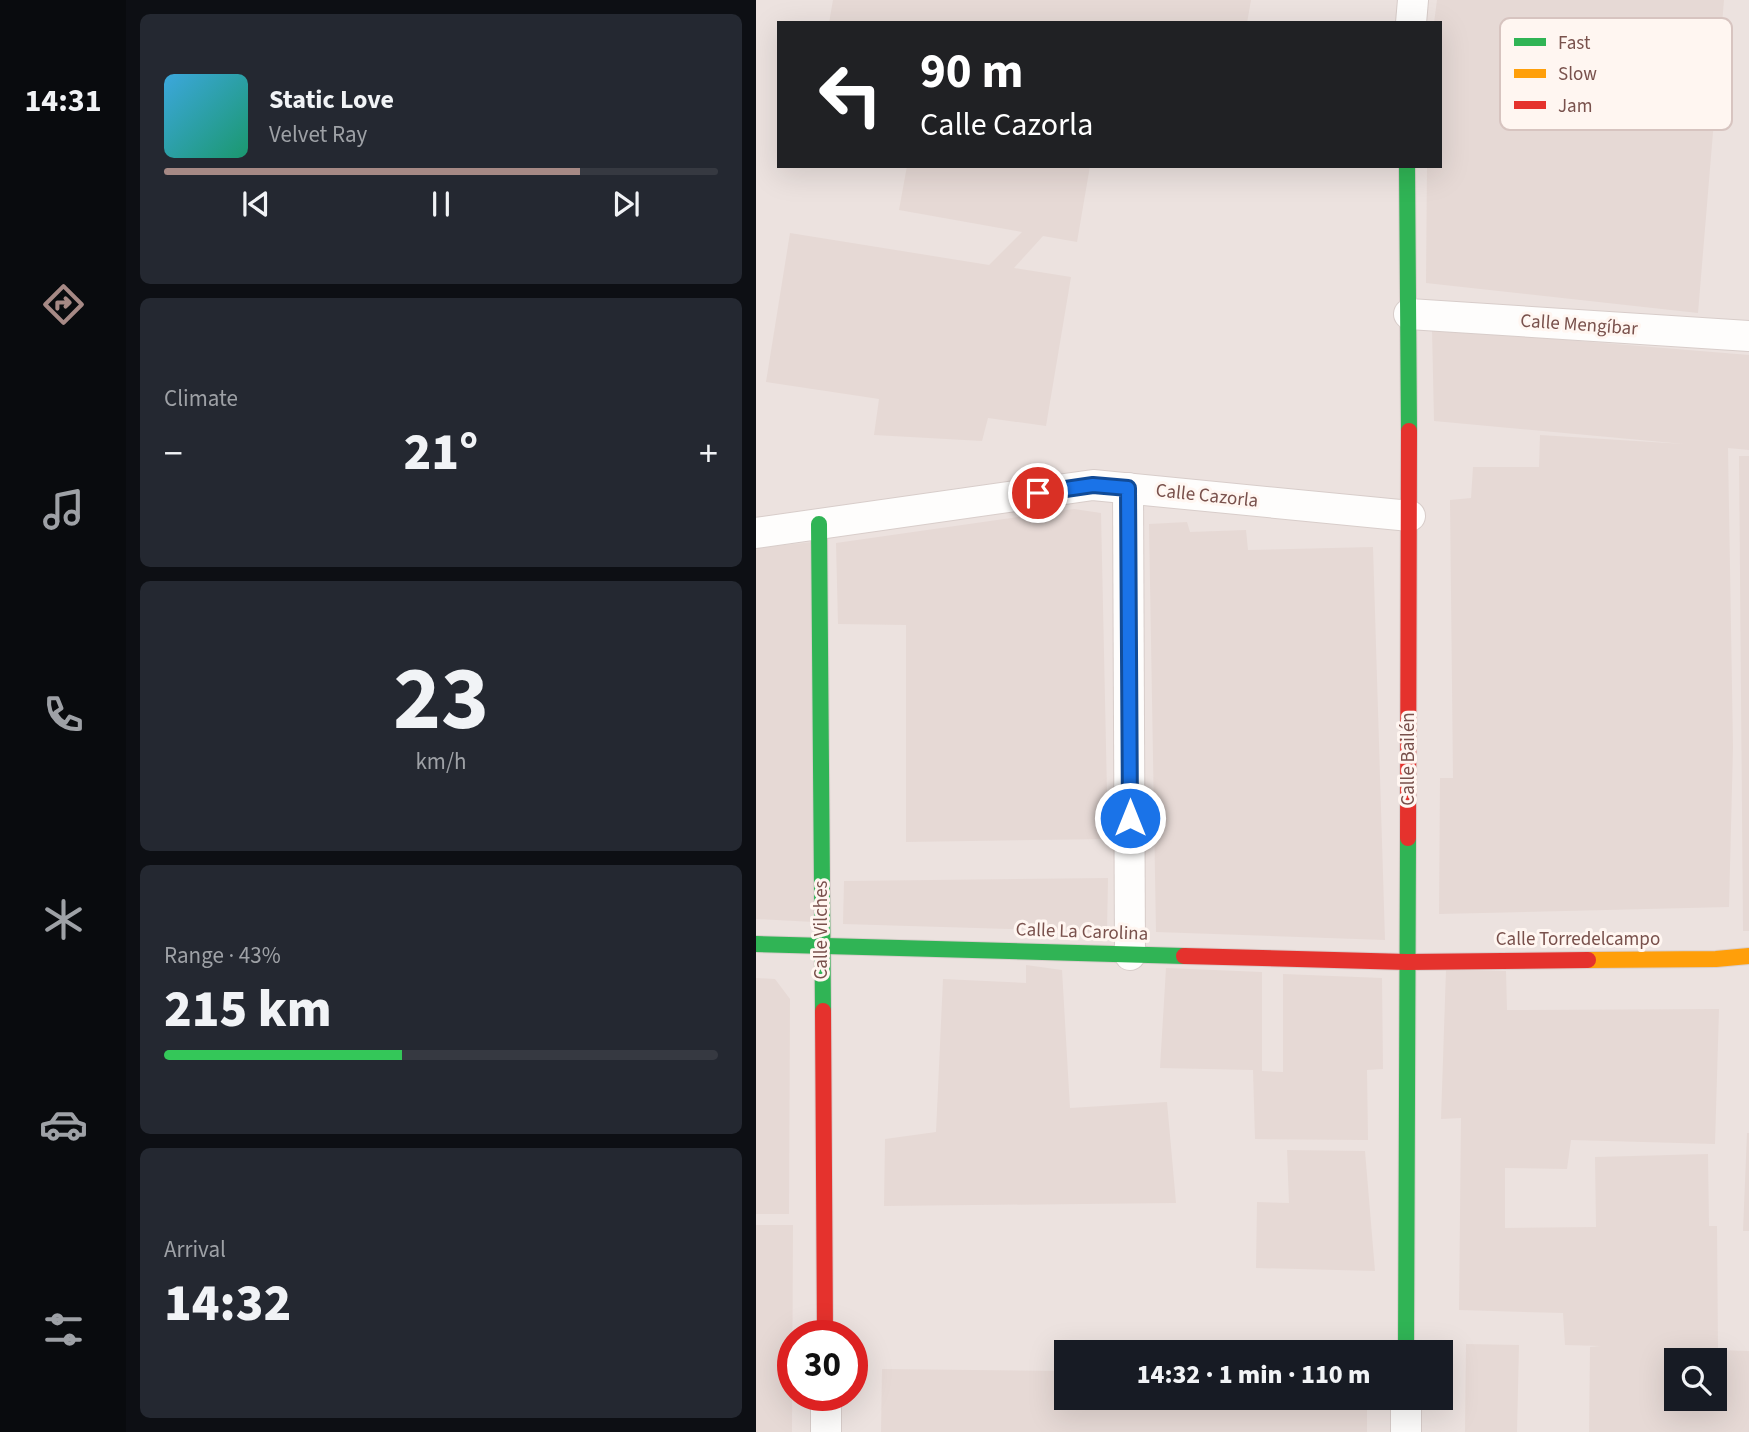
<!DOCTYPE html>
<html lang="en">
<head>
<meta charset="utf-8">
<style>
  body { margin:0; font-family:"Source Sans 3",sans-serif; background:#242831; color:#f1f3f6; height:100vh; display:flex; flex-direction:column; font-size:26px; white-space:nowrap }
  * { box-sizing:border-box; margin:0 }
  p { font-size:23px; color:#9ea1a6 }
  .icon { flex:none; width:38px; height:38px; fill:none; stroke:currentColor; stroke-width:2; stroke-linecap:round; stroke-linejoin:round }
  .map { position:relative; flex:1; overflow:hidden }
  .sheet { display:flex; flex-direction:column; gap:14px; padding:14px; background:#0d0f14; width:630px }
  .sheet>* { flex:none }
  .guide { position:absolute; left:21px; top:21px; width:665px; height:147px; border-radius:0px; box-shadow:0 7px 28px #0002; background:#202124; color:#fff; overflow:hidden }
  .fabs { position:absolute; left:908px; top:1348px; display:grid; gap:14px }
  .fabs a { display:grid; place-items:center; width:63px; height:63px; border-radius:0px; background:#171b24; box-shadow:0 7px 28px #0002; font-size:35px }
  .speed { position:absolute; left:21px; top:1320px; display:flex; gap:14px; font-size:35px; font-weight:700; text-align:center }
  .speed>* { display:grid; place-content:center; width:91px; height:91px; border-radius:50%; background:#171b24; box-shadow:0 7px 28px #0002; line-height:1 }
  .speed .limit { border:10px solid #d22; background:#fff; color:#111 }
  .pin { position:absolute; display:grid; place-items:center; width:60px; height:60px; color:#fff; margin:-30px; border:4px solid #fff; border-radius:50%; box-shadow:0 2px 7px #0007 }
  .me { position:absolute; width:77px; margin:-38px; rotate:0deg; stroke-linejoin:round; filter:drop-shadow(0 0 5px #0008) }
  .turn { display:flex; align-items:center; gap:24px; height:147px; padding:0 28px; font-size:32px }
  .turn .icon { width:91px; height:91px; stroke-width:2.5 }
  .turn b { display:block; font-size:49px; line-height:60px }
  .big { font-size:52px; font-weight:800; line-height:1.1 }
  .sheet .card { flex:1; display:flex; flex-direction:column; justify-content:center; gap:10px; min-width:0; padding:0 24px; border-radius:10px; background:#242831 }
  .sheet .dial { align-items:center; gap:0 }
  .dial b { font-size:91px; line-height:1 }
  .song { display:flex; align-items:center; gap:21px }
  .cover { width:84px; height:84px; border-radius:10px; background:linear-gradient(135deg,hsl(200 70% 55%),hsl(160 70% 35%)) }
  .played { height:7px; border-radius:4px; background:linear-gradient(90deg,#a68985 75%,#363941 75%) }
  .keys { display:flex; justify-content:space-around; direction:ltr }
  .heat { display:flex; justify-content:space-between; align-items:center; font-size:38px; direction:ltr }
  .charge { height:10px; border-radius:5px; background:linear-gradient(90deg,#34c759 43%,#363941 0) }
  .trip { position:absolute; left:298px; top:1340px; width:399px; height:70px; border-radius:0px; background:#171b24; box-shadow:0 7px 28px #0002; font-weight:800; line-height:70px; text-align:center }
  main { display:flex; flex:1; min-height:0 }
  .dock { display:flex; flex-direction:column; width:126px; justify-content:space-around; align-items:center; background:#090b0e; color:#9ea1a6 }
  .dock .icon { width:49px; height:49px }
  .dock .current { color:#a68985 }
  .dock b { font-size:32px; color:#f1f3f6 }
  .map>svg:first-child { display:block }
  .industrial { fill:#ece2df; fill-rule:evenodd }
  .building { fill:#e6d9d5; fill-rule:evenodd }
  .lines { fill:none; stroke-linecap:round; stroke-linejoin:round }
  .street-casing { stroke:#d8cdca; stroke-width:32 }
  .fast-casing { stroke:#dacecc; stroke-width:18 }
  .slow-casing { stroke:#dacecc; stroke-width:18 }
  .jam-casing { stroke:#dacecc; stroke-width:18 }
  .street { stroke:#fefdfc; stroke-width:30 }
  .fast { stroke:#30b455; stroke-width:16 }
  .slow { stroke:#ff9f0a; stroke-width:16 }
  .jam { stroke:#e5322d; stroke-width:16 }
  .route-casing { stroke:#114b97; stroke-width:18 }
  .route { stroke:#1a73e8; stroke-width:12 }
  .labels { text-anchor:middle; dominant-baseline:central; stroke-width:6; stroke-linejoin:round; paint-order:stroke }
  .street-label { font-size:19px; fill:#79514c; stroke:#fff6f1 }
  .key { fill:#fff6f1; stroke:#d7c4c0; stroke-width:2 }
  .key-label { font-size:19px; fill:#79514c }
</style>
</head>
<body>
<main>
<nav class="dock">
<b>14:31</b>
<svg class="icon current" aria-label="directions" viewBox="0 0 24 24"><path d="M12 3l9 9-9 9-9-9zM9 14v-3h6M13 9l2 2-2 2"/></svg>
<svg class="icon" aria-label="music" viewBox="0 0 24 24"><path d="M9 18V5l10-2v13"/><circle cx="6" cy="18" r="3"/><circle cx="16" cy="16" r="3"/></svg>
<svg class="icon" aria-label="phone" viewBox="0 0 24 24"><path d="M5 4h4l2 5-3 2q2 4 5 5l2-3 5 2v4C11 20 4 13 5 4z"/></svg>
<svg class="icon" aria-label="climate" viewBox="0 0 24 24"><path d="M12 3v18M4 7l16 10M4 17L20 7"/></svg>
<svg class="icon" aria-label="car" viewBox="0 0 24 24"><path d="M5 17H2v-5l4-1 3-4h7l3 4 3 1v5h-3M9 17h6M6 11h13"/><circle cx="7" cy="17" r="2"/><circle cx="17" cy="17" r="2"/></svg>
<svg class="icon" aria-label="filters" viewBox="0 0 24 24"><path d="M4 7h16M4 17h16"/><circle cx="9" cy="7" r="2"/><circle cx="15" cy="17" r="2"/></svg>
</nav>
<section class="sheet">
<div class="card">
<div class="song"><i class="cover"></i><div><b>Static Love</b><p>Velvet Ray</p></div></div>
<div class="played"></div>
<div class="keys"><svg class="icon" aria-label="previous" viewBox="0 0 24 24"><path d="M18 5L8 12l10 7zM5 5v14"/></svg><svg class="icon" aria-label="pause" viewBox="0 0 24 24"><path d="M8 5v14M16 5v14"/></svg><svg class="icon" aria-label="next" viewBox="0 0 24 24"><path d="M6 5l10 7-10 7zM19 5v14"/></svg></div>
</div>
<div class="card"><p>Climate</p>
<div class="heat"><a>−</a><b class="big">21°</b><a>+</a></div>
</div>
<div class="card dial"><b>23</b><p>km/h</p></div>
<div class="card"><p>Range · 43%</p><b class="big">215 km</b><div class="charge"></div></div>
<div class="card"><p>Arrival</p><b class="big">14:32</b></div>
</section>
<div class="map">
<svg width="993" height="1432" viewBox="0 0 993 1432">
  <rect width="100%" height="100%" fill="#f9f2ee"/>
  <path class="industrial" d="M0 0H993V1432H0ZM23 23H684V166H23ZM37 1335H96V1395H37ZM310 1353H684V1398H310ZM920 1360H959V1398H920Z"/>
  <g class="building">
    <polygon points="77,0 495,0 491,23 73,23"/>
    <polygon points="681,0 968,0 942,313 670,283 671,166 684,166 684,23 678,23"/>
    <polygon points="151,166 334,166 321,242 287,236 258,268 315,277 290,426 232,418 226,441 118,435 123,399 10,382 34,233 233,265 266,232 143,210"/>
    <polygon points="676,329 993,355 993,450 972,448 977,747 973,907 683,914 684,778 697,778 694,500 715,498 717,467 783,467 784,435 928,444 678,421"/>
    <polygon points="983,456 993,456 993,931 987,931"/>
    <polygon points="318,509 345,513 352,839 150,842 150,625 82,624 80,543"/>
    <polygon points="431,522 434,532 490,530 492,550 617,547 629,940 400,932 393,524"/>
    <polygon points="57,542 58,922 0,919 0,548"/>
    <polygon points="352,878 351,932 87,924 88,881"/>
    <polygon points="270,965 306,970 314,1108 411,1102 420,1203 128,1206 129,1139 180,1132 187,979 270,983"/>
    <polygon points="410,968 506,972 506,1071 527,1072 527,974 626,978 627,1069 611,1070 612,1140 499,1139 497,1070 404,1068"/>
    <path d="M690 970 750 971 751 1010 963 1009 959 1144 815 1140 811 1169 749 1168V1228L840 1227 839 1157 952 1154 953 1226H961L962 1350 993 1351V1432H833L834 1347 845 1346 809 1345 807 1313 703 1310 705 1118 685 1119ZM920 1360H959V1398H920Z"/>
    <polygon points="0,978 19,979 34,999 33,1214 0,1214"/>
    <polygon points="991,1133 993,1133 993,1231 987,1231"/>
    <polygon points="531,1150 609,1151 619,1271 500,1268 501,1202 533,1203"/>
    <polygon points="0,1225 37,1225 36,1432 0,1432"/>
    <polygon points="710,1344 763,1345 761,1432 709,1432"/>
    <polygon points="126,1369 310,1371 310,1398 611,1398 611,1432 125,1432"/>
  </g>
  <g class="lines">
    <defs>
      <g id="street">
        <polyline points="655,23 657,0"/>
        <polyline points="653,314 993,336"/>
        <polyline points="372,488 374,955"/>
        <polyline points="0,533 337,485 654,516"/>
        <polyline points="70,1395 70,1432"/>
        <polyline points="650,1432 650,1398"/>
      </g>
      <g id="fast">
        <polyline points="651,166 653,431"/>
        <polyline points="63,524 67,1011"/>
        <polyline points="0,944 428,956"/>
        <polyline points="650,1353 652,838"/>
      </g>
      <polyline id="slow" points="832,960 960,959 993,956"/>
      <g id="jam">
        <polyline points="652,838 653,431"/>
        <polyline points="428,956 651,962 832,960"/>
        <polyline points="67,1011 69,1335"/>
      </g>
    </defs>
    <use href="#street" class="street-casing"/>
    <use href="#fast" class="fast-casing"/>
    <use href="#slow" class="slow-casing"/>
    <use href="#jam" class="jam-casing"/>
    <use href="#street" class="street"/>
    <use href="#fast" class="fast"/>
    <use href="#slow" class="slow"/>
    <use href="#jam" class="jam"/>
  </g>
  <g class="lines">
    <defs>
      <polyline id="route" points="282,493 337,485 372,488 374,818"/>
    </defs>
    <use href="#route" class="route-casing"/>
    <use href="#route" class="route"/>
  </g>
  <g class="labels">
    <g class="street-label">
      <text transform="translate(823 325) rotate(4)">Calle Mengíbar</text>
      <text transform="translate(451 496) rotate(6)">Calle Cazorla</text>
      <text transform="translate(652 759) rotate(-90)">Calle Bailén</text>
      <text transform="translate(65 930) rotate(-90)">Calle Vilches</text>
      <text transform="translate(326 932) rotate(2)">Calle La Carolina</text>
      <text x="822" y="939">Calle Torredelcampo</text>
    </g>
  </g>
  <rect x="744" y="18" width="232" height="112" rx="10" class="key"/>
  <rect x="758" y="38" width="32" height="8" fill="#30b455"/>
  <rect x="758" y="69" width="32" height="9" fill="#ff9f0a"/>
  <rect x="758" y="101" width="32" height="8" fill="#e5322d"/>
  <g class="key-label">
    <text x="802" y="49">Fast</text>
    <text x="802" y="80">Slow</text>
    <text x="802" y="112">Jam</text>
  </g>
</svg>
<div class="fabs">
<a><svg class="icon" aria-label="search" viewBox="0 0 24 24"><circle cx="10" cy="10" r="6"/><path d="M15 15l6 6"/></svg></a>
</div>
<div class="speed"><div class="limit">30</div></div>
<div class="pin" style="left:282px;top:493px;background:#d93025"><svg class="icon" aria-label="arrive" viewBox="0 0 24 24"><path d="M6 21V4h12l-3 4 3 4H6"/></svg></div>
<svg class="me" style="left:374px;top:818px" viewBox="-20 -20 40 40"><circle r="17" fill="#1a73e8" stroke="#fff" stroke-width="3"/><path d="M0-11L8 9 0 5-8 9z" fill="#fff"/></svg>
<div class="trip">14:32 · 1 min · 110 m</div>
<div class="guide">
<div class="turn"><svg class="icon" aria-label="left" viewBox="0 0 24 24"><path d="M17 20v-9H6M10 6l-5 5 5 5"/></svg><div><b>90 m</b>Calle Cazorla</div></div>
</div>
</div>
</main>
</body>
</html>
